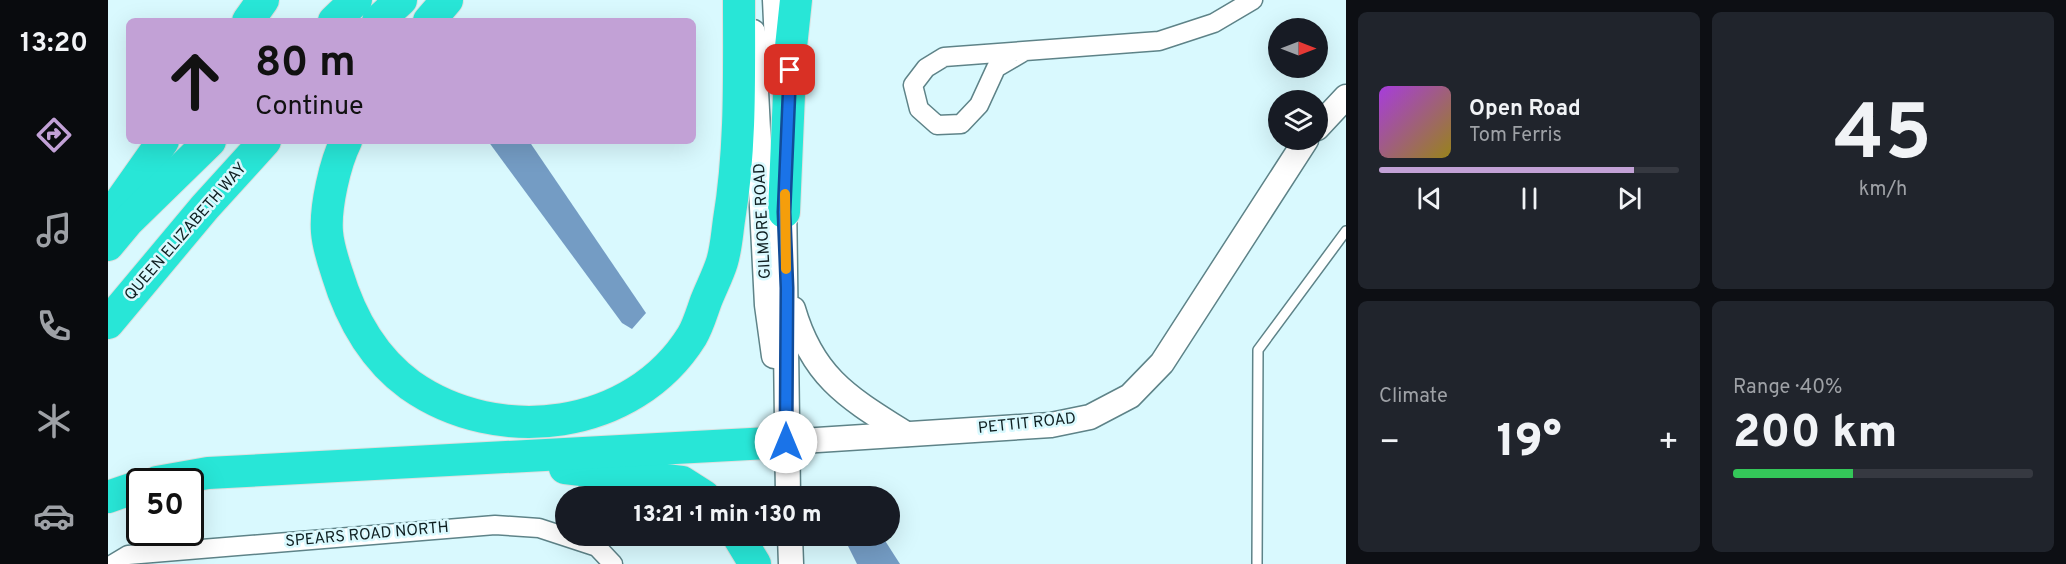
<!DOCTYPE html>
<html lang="en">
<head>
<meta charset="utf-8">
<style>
  body { margin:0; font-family:Overpass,sans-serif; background:#20242c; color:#f1f3f6; height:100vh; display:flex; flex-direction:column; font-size:22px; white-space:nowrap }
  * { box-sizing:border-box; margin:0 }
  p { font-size:20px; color:#9ea1a6 }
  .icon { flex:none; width:33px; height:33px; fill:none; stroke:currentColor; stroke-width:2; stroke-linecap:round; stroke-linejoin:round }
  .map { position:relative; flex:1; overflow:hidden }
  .sheet { display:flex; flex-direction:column; gap:12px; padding:12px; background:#0d0f14; width:720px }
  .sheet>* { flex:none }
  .guide { position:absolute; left:18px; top:18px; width:570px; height:126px; border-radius:9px; box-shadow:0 6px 24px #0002; background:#c2a1d6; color:#111; overflow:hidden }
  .needle { width:39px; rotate:90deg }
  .controls { position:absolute; left:1160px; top:18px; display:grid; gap:12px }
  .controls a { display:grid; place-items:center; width:60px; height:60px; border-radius:50%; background:#171b24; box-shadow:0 6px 24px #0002; font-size:30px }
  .speed { position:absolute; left:18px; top:468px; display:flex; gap:12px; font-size:30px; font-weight:700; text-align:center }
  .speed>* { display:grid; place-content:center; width:78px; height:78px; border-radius:50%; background:#171b24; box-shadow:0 6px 24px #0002; line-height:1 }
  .speed .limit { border:3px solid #111; border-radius:9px; background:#fff; color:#111 }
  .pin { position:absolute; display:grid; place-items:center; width:51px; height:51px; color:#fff; margin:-26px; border-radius:12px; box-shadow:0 3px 9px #0006 }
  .me { position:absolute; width:66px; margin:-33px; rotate:0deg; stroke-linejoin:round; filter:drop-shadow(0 0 4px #0008) }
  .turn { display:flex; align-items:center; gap:21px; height:126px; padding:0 30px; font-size:27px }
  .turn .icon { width:78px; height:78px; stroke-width:2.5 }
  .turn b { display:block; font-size:42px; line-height:51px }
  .big { font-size:45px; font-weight:800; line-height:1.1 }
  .sheet .tile { flex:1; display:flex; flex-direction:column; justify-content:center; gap:9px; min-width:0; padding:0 21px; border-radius:9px; background:#20242c }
  .sheet .dial { align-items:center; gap:0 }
  .dial b { font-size:78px; line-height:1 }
  .song { display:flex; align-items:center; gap:18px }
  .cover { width:72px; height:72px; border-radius:9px; background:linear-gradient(135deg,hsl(280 70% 55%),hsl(50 70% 35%)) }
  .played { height:6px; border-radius:3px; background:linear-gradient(90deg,#c2a1d6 85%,#363941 85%) }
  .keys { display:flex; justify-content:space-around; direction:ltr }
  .heat { display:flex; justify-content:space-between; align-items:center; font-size:33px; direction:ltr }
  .charge { height:9px; border-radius:4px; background:linear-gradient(90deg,#34c759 40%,#363941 0) }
  .sheet .tiles { flex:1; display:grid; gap:12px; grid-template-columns:repeat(2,1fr) }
  .trip { position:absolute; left:447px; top:486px; width:345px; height:60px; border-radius:30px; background:#171b24; box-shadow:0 6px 24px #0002; font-weight:800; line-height:60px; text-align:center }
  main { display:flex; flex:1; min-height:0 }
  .menu { display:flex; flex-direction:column; width:108px; justify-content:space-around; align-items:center; background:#090b0e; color:#9ea1a6 }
  .menu .icon { width:42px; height:42px }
  .menu .current { color:#c2a1d6 }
  .menu b { font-size:27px; color:#f1f3f6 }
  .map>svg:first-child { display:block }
  .water { fill:#749cc4 }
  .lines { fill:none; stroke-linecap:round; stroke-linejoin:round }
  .lane-casing { stroke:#5e8388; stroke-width:12 }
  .street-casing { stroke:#5e8388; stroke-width:21 }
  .secondary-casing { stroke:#5e8388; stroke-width:27 }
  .highway-casing { stroke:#dde0e0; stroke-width:34 }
  .lane { stroke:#fff; stroke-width:9 }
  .street { stroke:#fff; stroke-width:18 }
  .secondary { stroke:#fff; stroke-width:24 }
  .highway { stroke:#28e6d7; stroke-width:32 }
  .route-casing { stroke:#114b97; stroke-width:15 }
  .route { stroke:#1a73e8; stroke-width:10 }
  .slow { stroke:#f59e0b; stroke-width:10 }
  .labels { text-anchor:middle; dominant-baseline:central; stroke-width:5; stroke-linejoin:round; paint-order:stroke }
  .street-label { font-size:16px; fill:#0f1f21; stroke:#d9f9fe }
</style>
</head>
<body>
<main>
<nav class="menu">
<b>13:20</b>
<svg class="icon current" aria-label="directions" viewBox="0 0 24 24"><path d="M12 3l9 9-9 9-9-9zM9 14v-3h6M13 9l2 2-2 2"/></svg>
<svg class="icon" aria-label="music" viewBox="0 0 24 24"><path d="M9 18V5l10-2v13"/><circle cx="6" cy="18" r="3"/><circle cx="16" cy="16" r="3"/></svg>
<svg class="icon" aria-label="phone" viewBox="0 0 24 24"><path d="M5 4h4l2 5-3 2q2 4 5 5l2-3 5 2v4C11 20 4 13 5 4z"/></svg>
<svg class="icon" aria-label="climate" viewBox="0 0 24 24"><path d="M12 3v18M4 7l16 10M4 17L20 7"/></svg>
<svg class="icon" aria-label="car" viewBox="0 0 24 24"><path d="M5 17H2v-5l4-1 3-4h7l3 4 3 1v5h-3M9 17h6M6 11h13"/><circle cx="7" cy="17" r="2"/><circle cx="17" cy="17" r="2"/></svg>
</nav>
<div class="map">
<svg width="1238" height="564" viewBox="0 0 1238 564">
  <rect width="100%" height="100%" fill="#d9f9fe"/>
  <g class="water">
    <polygon points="380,141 421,141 538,313 524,329 514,323"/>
    <polygon points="735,536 774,536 792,564 749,564"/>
  </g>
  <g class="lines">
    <defs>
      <polyline id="lane" points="1149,564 1150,350 1238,231"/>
      <g id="street">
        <polyline points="917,51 888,68 871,105 853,124 829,125 811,109 805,85 818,68 836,57 1051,41 1106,23 1145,0"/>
        <polyline points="5,564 20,555 387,525 431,528 489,547 505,564"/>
      </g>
      <g id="secondary">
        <polyline points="667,0 670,65"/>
        <polyline points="645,32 659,305 666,356"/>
        <polyline points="1209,128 1238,97"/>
        <polyline points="676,196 680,496"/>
        <path d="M685 309C705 378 741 398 798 434"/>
        <polyline points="678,442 943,425 982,417 1022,396 1054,363 1198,140"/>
        <polyline points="682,536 683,564"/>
      </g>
      <g id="highway">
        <polyline points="140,21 155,0"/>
        <polyline points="226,21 248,0"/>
        <polyline points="270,21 293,0"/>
        <polyline points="321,21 339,0"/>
        <path d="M238 141C227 163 217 207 219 232 220 245 225 261 229 273 242 316 265 358 302 385 390 447 525 431 584 336 590 326 594 312 598 301 603 288 610 275 614 262 618 249 619 234 621 220 633 148 631 73 631 0"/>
        <polyline points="676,212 683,47 688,0"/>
        <polyline points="0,219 55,141"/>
        <polyline points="0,245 20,221 102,141"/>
        <polyline points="0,323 97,207 157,141"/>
        <polyline points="457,468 574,482 596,496"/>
        <polyline points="49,482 100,473 678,442"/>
        <polyline points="0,497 32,486"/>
        <polyline points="630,536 647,564"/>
      </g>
    </defs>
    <use href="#lane" class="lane-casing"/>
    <use href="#street" class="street-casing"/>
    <use href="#secondary" class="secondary-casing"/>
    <use href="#highway" class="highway-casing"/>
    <use href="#lane" class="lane"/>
    <use href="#street" class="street"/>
    <use href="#secondary" class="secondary"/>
    <use href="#highway" class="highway"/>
  </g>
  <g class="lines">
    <defs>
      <polyline id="route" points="678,442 679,288 676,212 682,70"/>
    </defs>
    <use href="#route" class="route-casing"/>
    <use href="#route" class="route"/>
    <polyline class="slow" points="677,194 678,269"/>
  </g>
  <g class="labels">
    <g class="street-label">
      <text transform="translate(655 221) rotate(-93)">GILMORE ROAD</text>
      <text transform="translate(78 232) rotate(-49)">QUEEN ELIZABETH WAY</text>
      <text transform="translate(919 424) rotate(-6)">PETTIT ROAD</text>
      <text transform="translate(259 535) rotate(-5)">SPEARS ROAD NORTH</text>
    </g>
  </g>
</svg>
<div class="controls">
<a><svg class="needle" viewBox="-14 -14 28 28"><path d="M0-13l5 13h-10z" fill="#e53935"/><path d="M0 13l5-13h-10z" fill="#9ea1a6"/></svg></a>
<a><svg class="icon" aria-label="layers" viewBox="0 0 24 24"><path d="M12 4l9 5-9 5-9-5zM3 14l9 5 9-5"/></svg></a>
</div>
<div class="speed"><div class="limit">50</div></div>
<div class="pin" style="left:682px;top:70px;background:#d93025"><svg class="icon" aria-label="arrive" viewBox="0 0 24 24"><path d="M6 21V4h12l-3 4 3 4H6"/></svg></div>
<svg class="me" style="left:678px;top:442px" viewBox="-20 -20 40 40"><circle r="19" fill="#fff"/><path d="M0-13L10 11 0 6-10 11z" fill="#1a73e8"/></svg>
<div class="trip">13:21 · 1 min · 130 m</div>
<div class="guide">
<div class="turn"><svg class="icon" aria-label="ahead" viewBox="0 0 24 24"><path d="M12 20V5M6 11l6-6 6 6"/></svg><div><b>80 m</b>Continue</div></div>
</div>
</div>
<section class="sheet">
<div class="tiles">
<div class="tile">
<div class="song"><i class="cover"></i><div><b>Open Road</b><p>Tom Ferris</p></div></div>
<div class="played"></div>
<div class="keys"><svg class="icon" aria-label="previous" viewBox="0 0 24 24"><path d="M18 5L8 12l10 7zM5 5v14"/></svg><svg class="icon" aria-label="pause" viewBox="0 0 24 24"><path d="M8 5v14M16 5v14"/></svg><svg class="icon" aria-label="next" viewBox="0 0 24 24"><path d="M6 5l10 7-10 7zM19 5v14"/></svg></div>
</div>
<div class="tile dial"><b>45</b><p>km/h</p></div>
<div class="tile"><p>Climate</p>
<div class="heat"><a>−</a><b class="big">19°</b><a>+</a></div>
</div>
<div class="tile"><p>Range · 40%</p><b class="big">200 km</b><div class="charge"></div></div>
</div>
</section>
</main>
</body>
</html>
